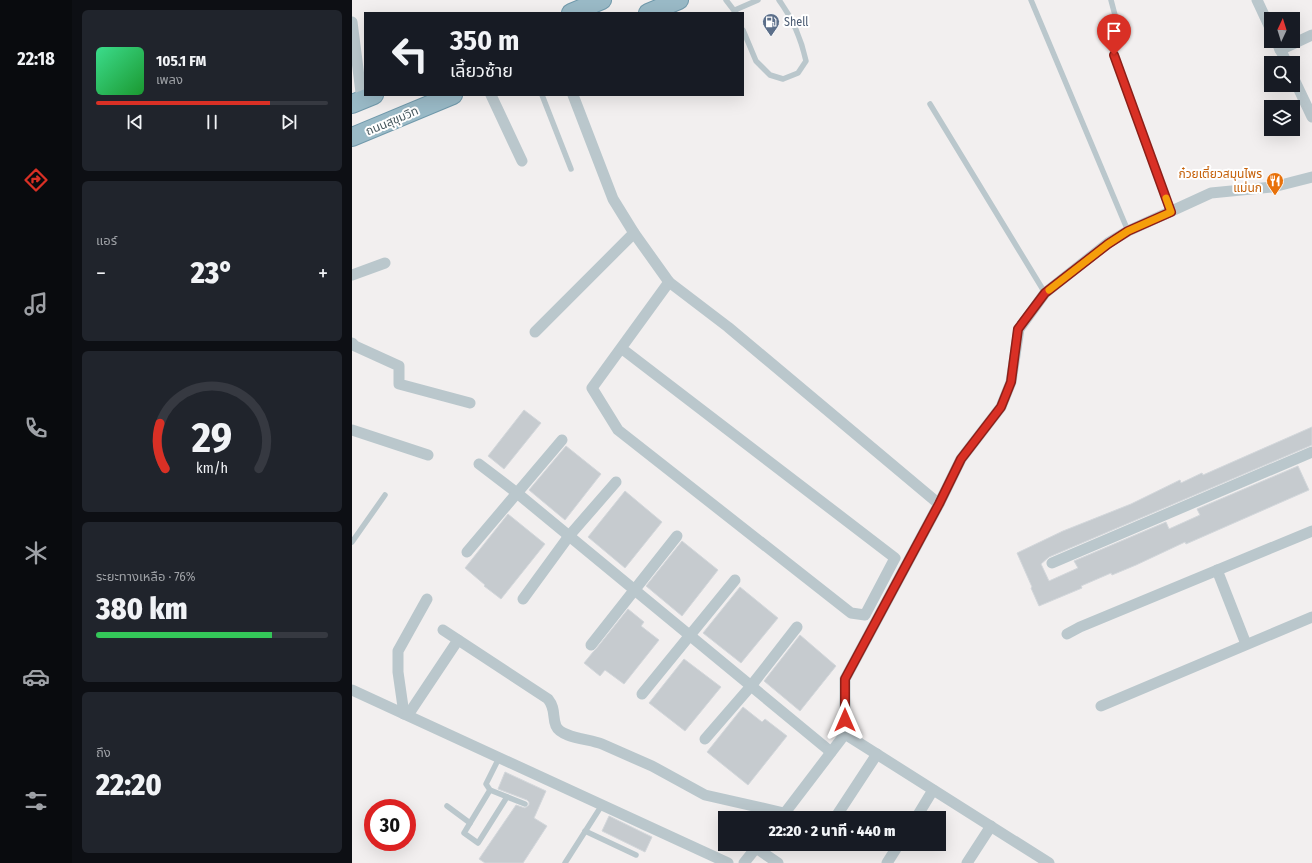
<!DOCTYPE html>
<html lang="th">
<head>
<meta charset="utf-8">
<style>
  body { margin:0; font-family:"Fira Sans Condensed","Noto Sans Thai",sans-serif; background:#20242c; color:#f1f3f6; height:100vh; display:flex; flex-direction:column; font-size:15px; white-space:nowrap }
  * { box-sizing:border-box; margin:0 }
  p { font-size:13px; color:#9ea1a6 }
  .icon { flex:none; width:22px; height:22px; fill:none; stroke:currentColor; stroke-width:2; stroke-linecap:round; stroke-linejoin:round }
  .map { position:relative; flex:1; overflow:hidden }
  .details { display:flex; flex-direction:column; gap:10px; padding:10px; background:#0d0f14; width:280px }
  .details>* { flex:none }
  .top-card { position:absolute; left:12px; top:12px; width:380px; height:84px; border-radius:0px; box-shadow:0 4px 16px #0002; background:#171b24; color:#f1f3f6; overflow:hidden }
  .needle { width:26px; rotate:4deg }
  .controls { position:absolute; left:912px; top:12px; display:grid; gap:8px }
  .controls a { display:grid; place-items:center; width:36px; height:36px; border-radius:0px; background:#171b24; box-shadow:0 4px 16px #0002; font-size:20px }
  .speed { position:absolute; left:12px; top:799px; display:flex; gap:8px; font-size:20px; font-weight:700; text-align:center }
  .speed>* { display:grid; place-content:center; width:52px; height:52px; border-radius:50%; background:#171b24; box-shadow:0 4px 16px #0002; line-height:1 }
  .speed .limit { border:6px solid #d22; background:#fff; color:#111 }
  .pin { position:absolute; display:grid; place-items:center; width:34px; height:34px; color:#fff; margin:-41px -17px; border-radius:50% 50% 50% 0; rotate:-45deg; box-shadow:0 0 4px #0007 }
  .pin .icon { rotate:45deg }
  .me { position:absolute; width:44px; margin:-22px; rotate:0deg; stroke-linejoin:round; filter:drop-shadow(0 0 3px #0008) }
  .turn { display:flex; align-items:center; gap:14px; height:84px; padding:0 20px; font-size:18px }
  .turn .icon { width:52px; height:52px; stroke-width:2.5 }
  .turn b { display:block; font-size:28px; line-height:34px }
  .big { font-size:30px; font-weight:800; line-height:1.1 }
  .details .widget { flex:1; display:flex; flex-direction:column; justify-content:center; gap:6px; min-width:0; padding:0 14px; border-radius:6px; background:#20242c }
  .details .dial { align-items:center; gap:0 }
  .dial svg { height:104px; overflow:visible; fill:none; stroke:#363941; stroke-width:7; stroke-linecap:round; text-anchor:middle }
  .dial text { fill:#f1f3f6; stroke:none }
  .song { display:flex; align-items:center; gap:12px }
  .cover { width:48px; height:48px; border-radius:6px; background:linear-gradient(135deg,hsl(150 70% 55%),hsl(130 70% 35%)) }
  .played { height:4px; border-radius:2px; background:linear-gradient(90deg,#d93025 75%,#363941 75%) }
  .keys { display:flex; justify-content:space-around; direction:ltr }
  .heat { display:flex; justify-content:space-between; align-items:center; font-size:22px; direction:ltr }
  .charge { height:6px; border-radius:3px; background:linear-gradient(90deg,#34c759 76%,#363941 0) }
  .trip { position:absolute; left:366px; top:811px; width:228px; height:40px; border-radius:0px; background:#171b24; box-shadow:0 4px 16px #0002; font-weight:800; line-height:40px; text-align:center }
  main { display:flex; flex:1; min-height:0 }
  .dock { display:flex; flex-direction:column; width:72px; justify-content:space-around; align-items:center; background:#090b0e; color:#9ea1a6 }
  .dock .icon { width:28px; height:28px }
  .dock .current { color:#d93025 }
  .dock b { font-size:18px; color:#f1f3f6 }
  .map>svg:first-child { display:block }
  .building { fill:#c6cbcf; stroke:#d3d7db }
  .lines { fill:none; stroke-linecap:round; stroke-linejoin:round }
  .trunk-casing { stroke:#7099ab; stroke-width:20 }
  .service { stroke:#bac7cc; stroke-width:5.5 }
  .minor { stroke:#bac7cc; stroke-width:11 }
  .trunk { stroke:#9abac7; stroke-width:18 }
  .route-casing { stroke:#8d1f18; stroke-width:10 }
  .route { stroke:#d93025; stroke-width:7 }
  .slow { stroke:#f59e0b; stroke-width:7 }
  .labels { text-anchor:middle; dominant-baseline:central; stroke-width:4; stroke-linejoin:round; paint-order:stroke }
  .service-label { font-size:12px; fill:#4e5e75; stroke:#fff; text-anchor:start }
  .street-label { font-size:12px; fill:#46575d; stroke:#fff }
  .food-label { font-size:12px; fill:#c56008; stroke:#fff; text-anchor:end }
</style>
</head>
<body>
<main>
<nav class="dock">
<b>22:18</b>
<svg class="icon current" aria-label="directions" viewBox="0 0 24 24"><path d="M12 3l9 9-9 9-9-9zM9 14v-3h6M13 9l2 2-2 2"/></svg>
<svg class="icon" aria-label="music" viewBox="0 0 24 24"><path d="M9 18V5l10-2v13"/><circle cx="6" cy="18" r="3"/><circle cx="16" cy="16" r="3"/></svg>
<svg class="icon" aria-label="phone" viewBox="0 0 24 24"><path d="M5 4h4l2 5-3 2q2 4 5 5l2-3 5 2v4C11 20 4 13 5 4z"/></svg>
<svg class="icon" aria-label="climate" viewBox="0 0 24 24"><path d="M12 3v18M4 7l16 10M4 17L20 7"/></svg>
<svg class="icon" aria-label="car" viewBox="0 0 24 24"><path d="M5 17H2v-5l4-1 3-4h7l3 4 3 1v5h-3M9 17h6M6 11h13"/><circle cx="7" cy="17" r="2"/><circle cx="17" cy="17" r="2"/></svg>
<svg class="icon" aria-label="filters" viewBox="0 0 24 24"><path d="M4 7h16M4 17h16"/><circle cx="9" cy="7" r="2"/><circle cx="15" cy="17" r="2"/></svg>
</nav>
<section class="details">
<div class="widget">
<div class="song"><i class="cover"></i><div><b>105.1 FM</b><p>เพลง</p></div></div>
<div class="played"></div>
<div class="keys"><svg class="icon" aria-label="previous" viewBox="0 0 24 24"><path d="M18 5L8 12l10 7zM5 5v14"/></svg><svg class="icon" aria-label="pause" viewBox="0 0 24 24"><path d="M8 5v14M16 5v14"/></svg><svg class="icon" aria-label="next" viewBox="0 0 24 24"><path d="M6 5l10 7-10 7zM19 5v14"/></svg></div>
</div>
<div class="widget"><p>แอร์</p>
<div class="heat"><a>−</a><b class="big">23°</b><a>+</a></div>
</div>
<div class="widget dial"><svg viewBox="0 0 100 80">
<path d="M14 69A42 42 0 1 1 86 69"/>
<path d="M14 69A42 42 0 0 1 10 34" stroke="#d93025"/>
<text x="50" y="56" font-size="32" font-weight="700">29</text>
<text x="50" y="72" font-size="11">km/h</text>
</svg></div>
<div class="widget"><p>ระยะทางเหลือ · 76%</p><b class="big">380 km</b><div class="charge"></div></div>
<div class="widget"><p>ถึง</p><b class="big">22:20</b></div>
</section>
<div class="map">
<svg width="960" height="863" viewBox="0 0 960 863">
  <rect width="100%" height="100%" fill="#f2efef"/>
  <g class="building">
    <polygon points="172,410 189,423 152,469 136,456"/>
    <polygon points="960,427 960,445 697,557 689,564 697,581 726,568 722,561 814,522 817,529 848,515 845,509 946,466 957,490 834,544 833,542 784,565 760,575 759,573 729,586 730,588 687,606 679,588 680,587 665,553 711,531 779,504 828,480 829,483 850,473 851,475"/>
    <polygon points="214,446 249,474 213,520 177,490"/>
    <polygon points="273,491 310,522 273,568 236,537"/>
    <polygon points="156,514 193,544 149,599 132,586 133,585 113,568"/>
    <polygon points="330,541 366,570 330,616 294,586"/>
    <polygon points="388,587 426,618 389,663 351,633"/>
    <polygon points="276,609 292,622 289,626 307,640 272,684 253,670 248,676 232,663 241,652 244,649"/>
    <polygon points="448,635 484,666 448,711 412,681"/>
    <polygon points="332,659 369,687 333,731 297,703"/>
    <polygon points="391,707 410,722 413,719 435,736 396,785 355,752"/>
    <polygon points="153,772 194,791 182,818 195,826 171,863 133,863 127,859 164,805 173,808 177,805 177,802 175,800 146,789"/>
    <polygon points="257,816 300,837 293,852 250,831"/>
  </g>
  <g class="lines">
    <defs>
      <g id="trunk">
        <polyline points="219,13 250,0"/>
        <polyline points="296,13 327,0"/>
        <polyline points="0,104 22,95"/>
        <polyline points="0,137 101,95"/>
      </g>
    </defs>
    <use href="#trunk" class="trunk-casing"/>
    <g class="service">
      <polyline points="374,0 384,13"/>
      <polyline points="679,0 776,231"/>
      <polyline points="759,0 764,19 762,55 819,212"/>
      <polyline points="383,10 406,0"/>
      <path d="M391 30 404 61 418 75 431 79 446 73 454 61C449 38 441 19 427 0"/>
      <polyline points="190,95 219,169"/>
      <polyline points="578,104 693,293"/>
      <polyline points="0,542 33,495"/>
      <polyline points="147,758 134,784 138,790 173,804"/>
      <polyline points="138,790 112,833 126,843 155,797"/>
      <polyline points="95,806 118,823"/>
      <polyline points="233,831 284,855"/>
      <polyline points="213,863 250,805"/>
    </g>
    <g class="minor">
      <polyline points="905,0 919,30"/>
      <polyline points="0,22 10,100"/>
      <polyline points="924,41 935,63"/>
      <polyline points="928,50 960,35"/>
      <polyline points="941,77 960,117"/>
      <polyline points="139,95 170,161"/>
      <polyline points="221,95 261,199 282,233 317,282 376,327 587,504"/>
      <polyline points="0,275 33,263"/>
      <polyline points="183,332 282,233"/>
      <polyline points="0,343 3,346 47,366 47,384 118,403"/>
      <polyline points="269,348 543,558 513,615 499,613 266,430 240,388 317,282"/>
      <polyline points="0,430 76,455"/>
      <polyline points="127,464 165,493 479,752"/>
      <polyline points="115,552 210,440"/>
      <polyline points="700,563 960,452"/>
      <polyline points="865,570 894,644"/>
      <polyline points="171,599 217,536 264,482"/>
      <path d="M91 630 196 699C204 709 200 716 204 726 209 738 238 739 250 744L300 766 353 795 432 813"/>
      <polyline points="715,634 728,627 960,531"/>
      <polyline points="239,645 325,536"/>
      <polyline points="0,690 376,863"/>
      <polyline points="290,694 383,580"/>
      <polyline points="749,706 960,617"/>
      <polyline points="52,714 46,672 46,651 75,599"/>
      <polyline points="56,715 106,640"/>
      <polyline points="493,734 697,863"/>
      <polyline points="353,739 399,686 445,627"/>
      <polyline points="429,818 493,734 493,679 587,504 609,459 649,407 659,382 667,329 693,293 756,243 776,231 859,193 921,187 960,177"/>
      <polyline points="483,818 525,754"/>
      <polyline points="564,818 581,790"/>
      <polyline points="404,848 426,863"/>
      <polyline points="392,863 407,844"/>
      <polyline points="535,863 547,844"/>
      <polyline points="615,863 639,826"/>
    </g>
    <use href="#trunk" class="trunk"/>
  </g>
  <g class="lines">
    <defs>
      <polyline id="route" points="493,720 493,679 587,504 609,459 649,407 659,382 666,329 693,293 756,244 776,231 819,212 762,55"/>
    </defs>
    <use href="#route" class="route-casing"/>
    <use href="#route" class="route"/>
    <polyline class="slow" points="697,290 756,244 776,231 819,212 814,198"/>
  </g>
  <defs>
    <symbol id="fuel-pin" viewBox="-11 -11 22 30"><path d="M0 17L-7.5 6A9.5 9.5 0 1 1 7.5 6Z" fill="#5c6f8a" stroke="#fff"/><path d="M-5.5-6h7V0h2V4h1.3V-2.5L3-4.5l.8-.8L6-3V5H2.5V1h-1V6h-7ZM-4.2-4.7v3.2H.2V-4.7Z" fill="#fff"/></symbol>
    <symbol id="restaurant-pin" viewBox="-11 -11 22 30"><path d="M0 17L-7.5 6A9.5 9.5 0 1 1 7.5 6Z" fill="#e8710a" stroke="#fff"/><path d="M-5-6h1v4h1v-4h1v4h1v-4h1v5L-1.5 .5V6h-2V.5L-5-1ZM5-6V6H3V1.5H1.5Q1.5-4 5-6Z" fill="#fff"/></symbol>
  </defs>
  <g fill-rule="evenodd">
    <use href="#fuel-pin" x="409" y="12" width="20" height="27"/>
    <use href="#restaurant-pin" x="913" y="171" width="20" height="27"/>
  </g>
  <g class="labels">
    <g class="service-label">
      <text x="432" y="22">Shell</text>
    </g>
    <g class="street-label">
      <text transform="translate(40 121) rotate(-23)">ถนนสุขุมวิท</text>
    </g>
    <g class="food-label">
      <text x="910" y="174">ก๋วยเตี๋ยวสมุนไพร<tspan x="910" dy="14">แม่นก</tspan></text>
    </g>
  </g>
</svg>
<div class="controls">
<a><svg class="needle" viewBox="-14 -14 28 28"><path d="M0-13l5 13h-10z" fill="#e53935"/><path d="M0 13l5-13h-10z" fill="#9ea1a6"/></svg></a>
<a><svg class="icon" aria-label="search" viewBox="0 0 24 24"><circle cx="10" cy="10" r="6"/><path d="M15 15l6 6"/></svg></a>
<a><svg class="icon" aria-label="layers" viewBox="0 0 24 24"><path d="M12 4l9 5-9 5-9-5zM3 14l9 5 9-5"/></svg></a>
</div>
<div class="speed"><div class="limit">30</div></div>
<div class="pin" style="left:762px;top:55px;background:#d93025"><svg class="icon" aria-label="arrive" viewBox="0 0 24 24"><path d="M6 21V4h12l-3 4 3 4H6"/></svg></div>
<svg class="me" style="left:493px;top:720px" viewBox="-20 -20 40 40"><path d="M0-17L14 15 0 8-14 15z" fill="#d93025" stroke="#fff" stroke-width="4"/></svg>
<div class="trip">22:20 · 2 นาที · 440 m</div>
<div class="top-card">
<div class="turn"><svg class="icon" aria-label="left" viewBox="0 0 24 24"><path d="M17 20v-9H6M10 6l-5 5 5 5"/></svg><div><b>350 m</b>เลี้ยวซ้าย</div></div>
</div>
</div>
</main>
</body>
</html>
